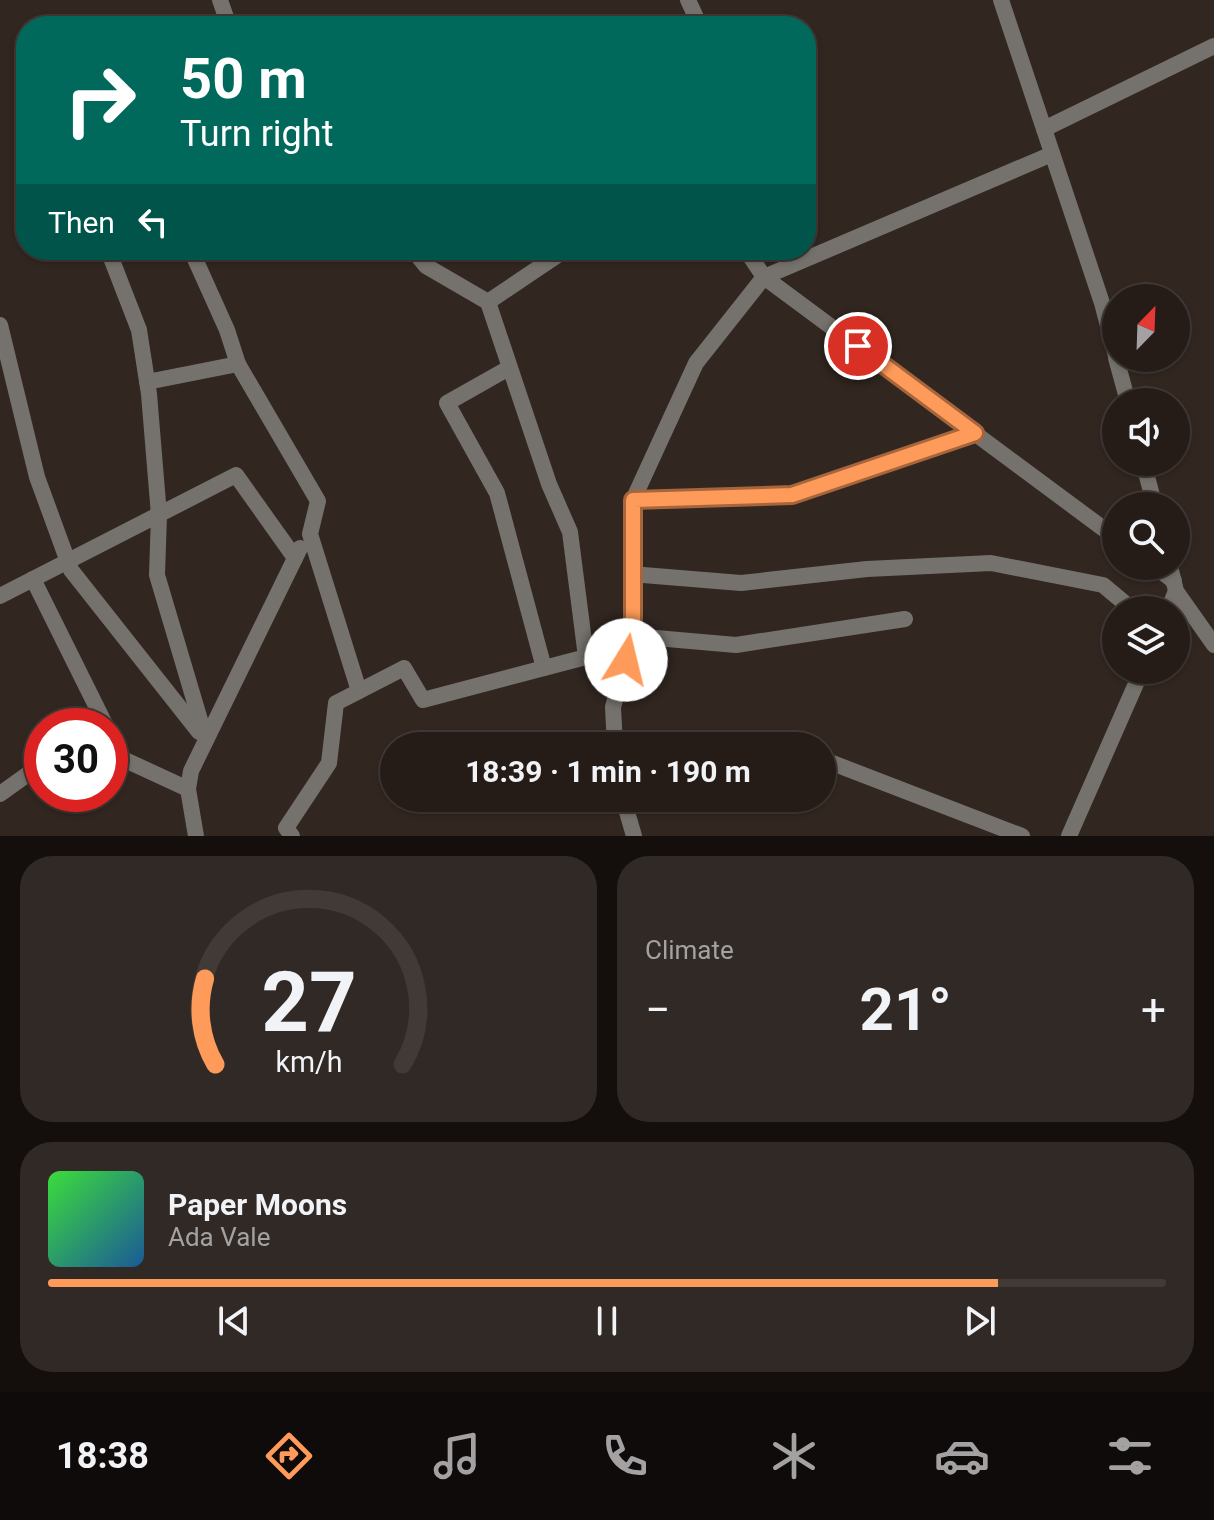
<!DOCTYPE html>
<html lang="en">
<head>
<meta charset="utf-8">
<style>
  body { margin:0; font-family:Roboto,sans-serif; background:#312925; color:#f1f3f6; height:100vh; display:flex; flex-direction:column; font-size:30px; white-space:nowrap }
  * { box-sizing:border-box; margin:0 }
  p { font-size:26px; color:#a3a1a2 }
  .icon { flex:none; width:44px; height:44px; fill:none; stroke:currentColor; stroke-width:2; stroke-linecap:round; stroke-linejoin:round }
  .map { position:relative; height:836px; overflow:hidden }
  .sheet { display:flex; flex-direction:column; gap:20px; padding:20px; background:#140f0d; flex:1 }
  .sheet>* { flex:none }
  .top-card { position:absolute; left:16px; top:16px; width:800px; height:244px; border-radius:32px; box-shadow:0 2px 6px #0004,0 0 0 2px #423a37; background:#00695c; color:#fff; overflow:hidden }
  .needle { width:52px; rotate:23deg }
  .fabs { position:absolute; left:1102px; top:284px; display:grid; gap:16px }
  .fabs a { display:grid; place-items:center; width:88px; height:88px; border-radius:50%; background:#251c18; box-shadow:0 2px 6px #0004,0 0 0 2px #423a37; font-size:40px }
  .speed { position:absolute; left:24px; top:708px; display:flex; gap:16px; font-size:40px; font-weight:700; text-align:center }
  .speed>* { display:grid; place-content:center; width:104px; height:104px; border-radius:50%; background:#251c18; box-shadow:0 2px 6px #0004,0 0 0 2px #423a37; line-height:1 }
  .speed .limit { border:12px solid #d22; background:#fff; color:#111 }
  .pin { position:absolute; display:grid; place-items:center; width:68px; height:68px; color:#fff; margin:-34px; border:4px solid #fff; border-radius:50%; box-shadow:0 2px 8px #0007 }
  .me { position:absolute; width:88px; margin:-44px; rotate:9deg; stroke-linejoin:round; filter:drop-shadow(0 0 6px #0008) }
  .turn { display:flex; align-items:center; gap:28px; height:168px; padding:0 32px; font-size:36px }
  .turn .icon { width:104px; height:104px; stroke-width:2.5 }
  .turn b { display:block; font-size:56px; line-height:68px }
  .then { display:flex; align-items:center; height:76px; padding:0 32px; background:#0003; gap:16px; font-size:30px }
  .big { font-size:60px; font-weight:700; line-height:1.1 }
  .sheet .card { flex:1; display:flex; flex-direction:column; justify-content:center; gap:12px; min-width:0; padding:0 28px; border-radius:32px; background:#312925 }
  .sheet .dial { align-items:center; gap:0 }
  .dial svg { height:208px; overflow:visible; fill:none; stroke:#423a37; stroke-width:7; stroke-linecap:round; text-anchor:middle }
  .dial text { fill:#f1f3f6; stroke:none }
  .song { display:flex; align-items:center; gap:24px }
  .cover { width:96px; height:96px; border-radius:12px; background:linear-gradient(135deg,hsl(120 70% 55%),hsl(210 70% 35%)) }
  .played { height:8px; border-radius:4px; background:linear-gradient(90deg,#ff9b5a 85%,#423a37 85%) }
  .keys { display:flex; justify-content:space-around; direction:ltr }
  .heat { display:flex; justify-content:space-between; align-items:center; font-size:44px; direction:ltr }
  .sheet .tiles { flex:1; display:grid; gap:20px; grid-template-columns:1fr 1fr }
  .card:last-child { grid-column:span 2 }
  .trip { position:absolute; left:380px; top:732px; width:456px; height:80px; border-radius:40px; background:#251c18; box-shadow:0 2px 6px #0004,0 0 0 2px #423a37; font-weight:700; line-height:80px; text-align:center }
  .menu { display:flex; height:128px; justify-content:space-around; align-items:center; background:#0f0b0a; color:#a3a1a2 }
  .menu .icon { width:56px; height:56px }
  .menu .selected { color:#ff9b5a }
  .menu b { font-size:36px; color:#f1f3f6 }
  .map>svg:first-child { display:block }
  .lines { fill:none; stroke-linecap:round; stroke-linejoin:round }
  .minor { stroke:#75726d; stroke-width:16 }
  .tertiary { stroke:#75726d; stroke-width:16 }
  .route-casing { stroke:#a6653a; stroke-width:20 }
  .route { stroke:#ff9b5a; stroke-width:14 }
</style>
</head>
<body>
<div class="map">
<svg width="1214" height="836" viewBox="0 0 1214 836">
  <rect width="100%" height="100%" fill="#312620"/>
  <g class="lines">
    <g class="minor">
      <polyline points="220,0 229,26"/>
      <polyline points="688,0 700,26"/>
      <polyline points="1044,129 1214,46"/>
      <polyline points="108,250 139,330 149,394 159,515 157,575 206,740"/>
      <polyline points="191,250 227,330 238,364"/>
      <polyline points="413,250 426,266 488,302 565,250"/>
      <polyline points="746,250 764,277 1116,538"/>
      <polyline points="0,325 37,477 71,570 199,732"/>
      <polyline points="509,368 447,403 497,493 544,668"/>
      <polyline points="147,382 238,364 318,501 310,534 359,691"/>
      <polyline points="633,500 792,495 975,433"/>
      <polyline points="1154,566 1174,581"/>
      <polyline points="631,574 741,583 867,569 991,563 1103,585 1133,610"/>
      <polyline points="33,579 106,726"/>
      <polyline points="0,596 236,475 295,558"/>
      <polyline points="1168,610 1176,591"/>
      <polyline points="633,636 736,645 905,619"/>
      <polyline points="615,746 613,707 633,636 633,500 696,363 764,277 1052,154"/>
      <polyline points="110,753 188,789"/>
      <polyline points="822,759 1022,836"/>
      <polyline points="0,794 42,764"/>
      <polyline points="623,798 634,836"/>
      <polyline points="196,836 188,789 191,771 300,548"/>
      <polyline points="292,836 286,828 329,763 336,703 404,668 423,700 586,657 570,532 549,484 488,302"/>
      <polyline points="1069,836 1142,670"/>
    </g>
    <g class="tertiary">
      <polyline points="1001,0 1102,303 1116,356"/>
      <polyline points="1116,358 1128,402"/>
      <polyline points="1143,462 1155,506"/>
      <polyline points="1170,566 1176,591 1214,645"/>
    </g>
  </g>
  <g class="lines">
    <defs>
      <polyline id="route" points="626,660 633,636 633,500 792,495 975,433 858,346"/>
    </defs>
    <use href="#route" class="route-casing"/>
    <use href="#route" class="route"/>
  </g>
</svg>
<div class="fabs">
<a><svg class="needle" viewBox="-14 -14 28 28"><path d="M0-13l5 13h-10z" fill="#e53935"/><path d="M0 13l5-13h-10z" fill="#a3a1a2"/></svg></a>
<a><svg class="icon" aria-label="sound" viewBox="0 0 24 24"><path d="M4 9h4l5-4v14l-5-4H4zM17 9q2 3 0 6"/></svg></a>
<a><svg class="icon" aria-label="search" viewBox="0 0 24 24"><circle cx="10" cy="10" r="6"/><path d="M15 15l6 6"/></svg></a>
<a><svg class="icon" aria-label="layers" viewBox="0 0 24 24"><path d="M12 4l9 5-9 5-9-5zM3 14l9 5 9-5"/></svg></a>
</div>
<div class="speed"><div class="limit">30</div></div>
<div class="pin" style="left:858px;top:346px;background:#d93025"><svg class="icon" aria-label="arrive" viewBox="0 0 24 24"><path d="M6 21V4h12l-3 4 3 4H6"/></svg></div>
<svg class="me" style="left:626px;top:660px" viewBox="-20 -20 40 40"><circle r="19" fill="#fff"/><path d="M0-13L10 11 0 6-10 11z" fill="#ff9b5a"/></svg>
<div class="trip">18:39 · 1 min · 190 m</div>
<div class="top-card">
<div class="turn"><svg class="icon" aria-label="right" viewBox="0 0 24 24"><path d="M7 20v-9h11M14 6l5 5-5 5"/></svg><div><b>50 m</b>Turn right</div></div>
<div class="then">Then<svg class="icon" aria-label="left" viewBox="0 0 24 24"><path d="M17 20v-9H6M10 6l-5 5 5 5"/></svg></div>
</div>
</div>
<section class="sheet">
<div class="tiles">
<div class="card dial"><svg viewBox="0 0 100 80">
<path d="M14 69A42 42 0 1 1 86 69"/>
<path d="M14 69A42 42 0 0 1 10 36" stroke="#ff9b5a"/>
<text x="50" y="56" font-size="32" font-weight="700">27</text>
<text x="50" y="72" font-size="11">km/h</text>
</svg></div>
<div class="card"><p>Climate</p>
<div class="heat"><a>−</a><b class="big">21°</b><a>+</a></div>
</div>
<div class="card">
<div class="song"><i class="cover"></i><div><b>Paper Moons</b><p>Ada Vale</p></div></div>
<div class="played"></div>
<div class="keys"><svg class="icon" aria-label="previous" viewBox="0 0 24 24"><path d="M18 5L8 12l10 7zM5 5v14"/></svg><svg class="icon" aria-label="pause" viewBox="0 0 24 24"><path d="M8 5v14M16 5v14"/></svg><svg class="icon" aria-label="next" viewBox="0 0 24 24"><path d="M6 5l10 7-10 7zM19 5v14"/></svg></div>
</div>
</div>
</section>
<nav class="menu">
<b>18:38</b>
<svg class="icon selected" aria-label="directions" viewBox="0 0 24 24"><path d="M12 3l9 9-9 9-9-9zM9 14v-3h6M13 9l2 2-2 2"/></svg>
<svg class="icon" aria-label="music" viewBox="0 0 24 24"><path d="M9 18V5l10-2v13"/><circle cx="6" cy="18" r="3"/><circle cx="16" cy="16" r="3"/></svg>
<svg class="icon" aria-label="phone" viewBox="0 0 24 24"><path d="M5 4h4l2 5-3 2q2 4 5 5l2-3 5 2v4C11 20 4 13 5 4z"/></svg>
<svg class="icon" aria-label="climate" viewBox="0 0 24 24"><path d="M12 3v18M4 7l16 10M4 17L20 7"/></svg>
<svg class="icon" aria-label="car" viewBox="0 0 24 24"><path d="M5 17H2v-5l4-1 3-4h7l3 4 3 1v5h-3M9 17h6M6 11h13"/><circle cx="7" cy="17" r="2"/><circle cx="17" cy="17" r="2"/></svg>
<svg class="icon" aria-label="filters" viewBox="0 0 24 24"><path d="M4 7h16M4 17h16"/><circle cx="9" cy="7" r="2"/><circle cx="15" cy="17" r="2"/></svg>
</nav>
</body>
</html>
